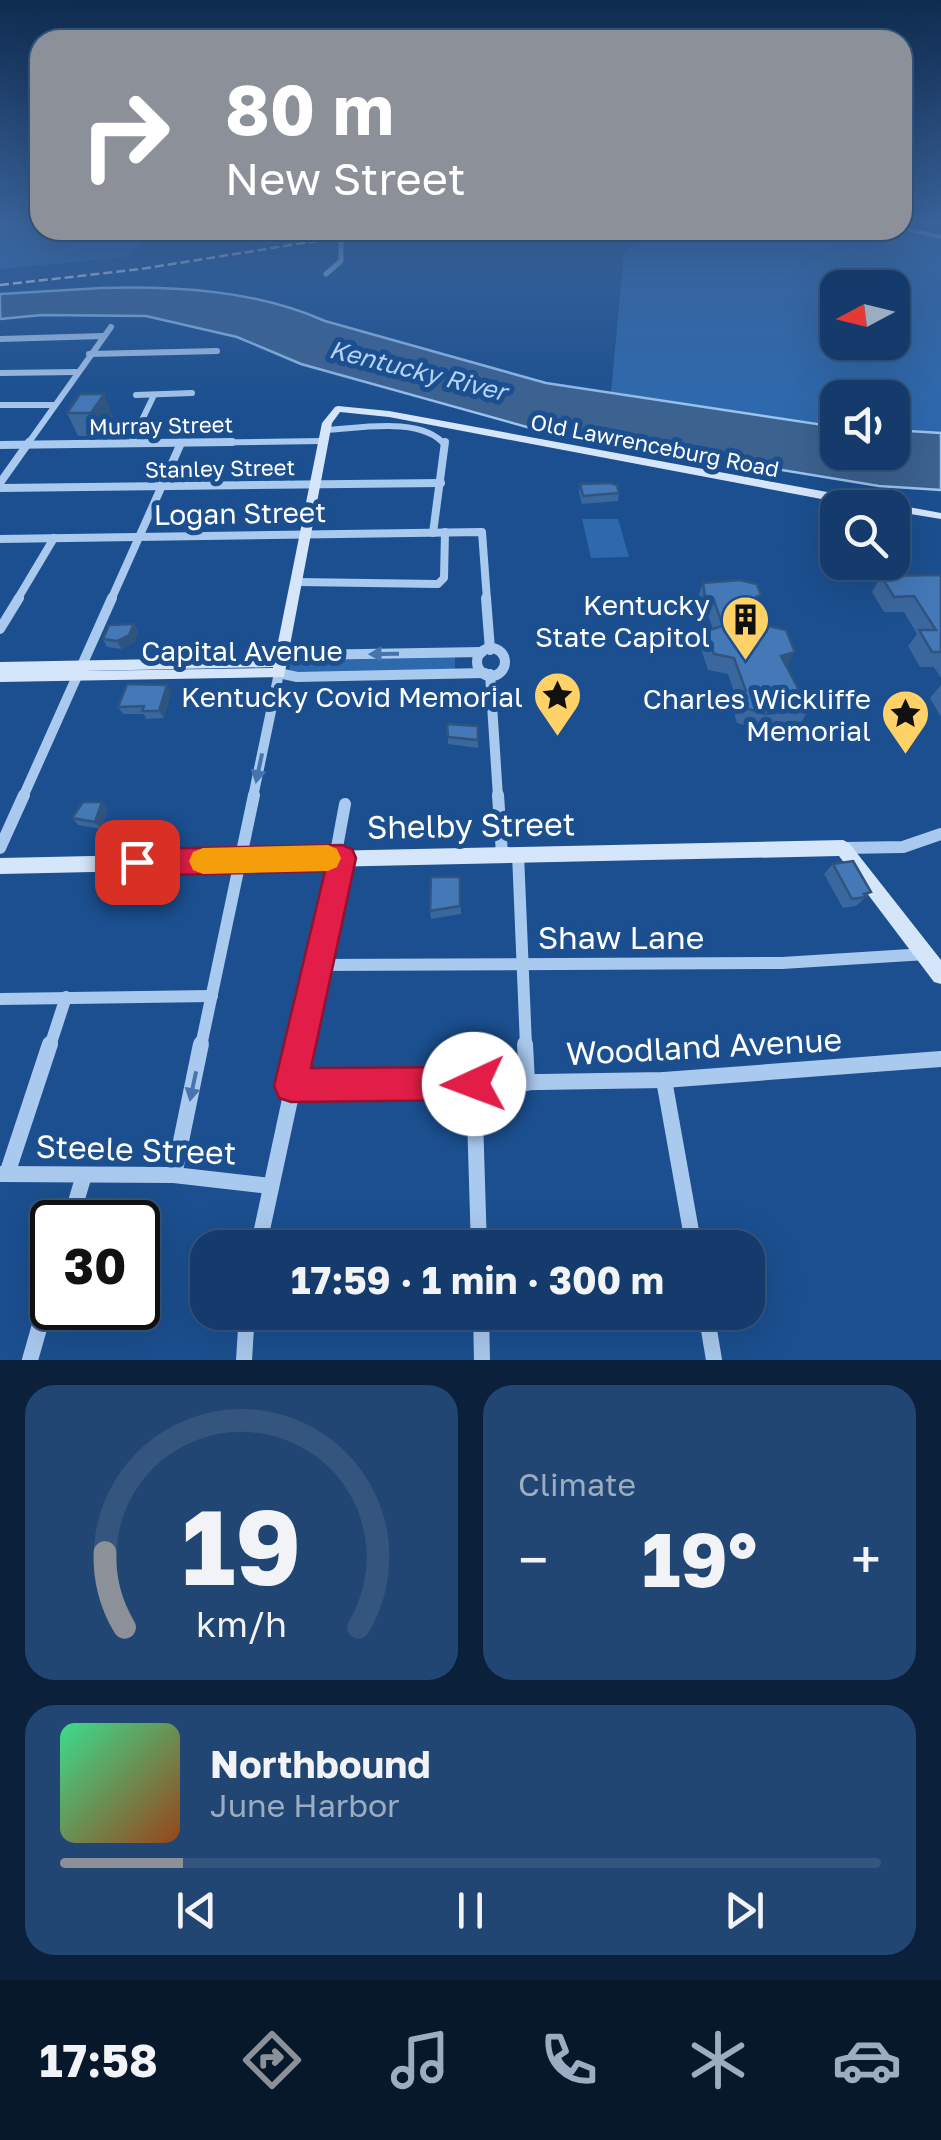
<!DOCTYPE html>
<html lang="en">
<head>
<meta charset="utf-8">
<style>
  body { margin:0; font-family:"Golos Text",sans-serif; background:#214673; color:#f1f3f6; height:100vh; display:flex; flex-direction:column; font-size:38px; white-space:nowrap }
  * { box-sizing:border-box; margin:0 }
  p { font-size:32px; color:#9dadc1 }
  .icon { flex:none; width:55px; height:55px; fill:none; stroke:currentColor; stroke-width:2; stroke-linecap:round; stroke-linejoin:round }
  .map { position:relative; height:1360px; overflow:hidden }
  .details { display:flex; flex-direction:column; gap:25px; padding:25px; background:#0b203b; flex:1 }
  .details>* { flex:none }
  .banner { position:absolute; left:30px; top:30px; width:882px; height:210px; border-radius:30px; box-shadow:0 10px 40px #0002,0 0 0 2px #33557e; background:#8c9099; color:#fff; overflow:hidden }
  .needle { width:65px; rotate:263deg }
  .buttons { position:absolute; left:820px; top:270px; display:grid; gap:20px }
  .buttons a { display:grid; place-items:center; width:90px; height:90px; border-radius:20px; background:#143b6b; box-shadow:0 10px 40px #0002,0 0 0 2px #33557e; font-size:50px }
  .speed { position:absolute; left:30px; top:1200px; display:flex; gap:20px; font-size:50px; font-weight:700; text-align:center }
  .speed>* { display:grid; place-content:center; width:130px; height:130px; border-radius:50%; background:#143b6b; box-shadow:0 10px 40px #0002,0 0 0 2px #33557e; line-height:1 }
  .speed .limit { border:5px solid #111; border-radius:15px; background:#fff; color:#111 }
  .pin { position:absolute; display:grid; place-items:center; width:85px; height:85px; color:#fff; margin:-42px; border-radius:20px; box-shadow:0 5px 15px #0006 }
  .me { position:absolute; width:110px; margin:-55px; rotate:268deg; stroke-linejoin:round; filter:drop-shadow(0 0 8px #0008) }
  .turn { display:flex; align-items:center; gap:35px; height:210px; padding:0 30px; font-size:45px }
  .turn .icon { width:130px; height:130px; stroke-width:2.5 }
  .turn b { display:block; font-size:70px; line-height:85px }
  .big { font-size:75px; font-weight:700; line-height:1.1 }
  .details .card { flex:1; display:flex; flex-direction:column; justify-content:center; gap:15px; min-width:0; padding:0 35px; border-radius:30px; background:#214673 }
  .details .dial { align-items:center; gap:0 }
  .dial svg { height:260px; overflow:visible; fill:none; stroke:#33557e; stroke-width:7; stroke-linecap:round; text-anchor:middle }
  .dial text { fill:#f1f3f6; stroke:none }
  .song { display:flex; align-items:center; gap:30px }
  .cover { width:120px; height:120px; border-radius:15px; background:linear-gradient(135deg,hsl(150 70% 55%),hsl(20 70% 35%)) }
  .played { height:10px; border-radius:5px; background:linear-gradient(90deg,#8c9099 15%,#33557e 15%) }
  .keys { display:flex; justify-content:space-around; direction:ltr }
  .heat { display:flex; justify-content:space-between; align-items:center; font-size:55px; direction:ltr }
  .details .tiles { flex:1; display:grid; gap:25px; grid-template-columns:1fr 1fr }
  .card:last-child { grid-column:span 2 }
  .trip { position:absolute; left:190px; top:1230px; width:575px; height:100px; border-radius:30px; background:#143b6b; box-shadow:0 10px 40px #0002,0 0 0 2px #33557e; font-weight:700; line-height:100px; text-align:center }
  .tabs { display:flex; height:160px; justify-content:space-around; align-items:center; background:#08182b; color:#9dadc1 }
  .tabs .icon { width:70px; height:70px }
  .tabs .on { color:#8c9099 }
  .tabs b { font-size:45px; color:#f1f3f6 }
  .map>svg:first-child { display:block }
  .green { fill:#2e69ad; fill-rule:evenodd }
  .water { fill:#3c6290; stroke:#9cc4f0; stroke-width:2.5 }
  .lines { fill:none; stroke-linecap:round; stroke-linejoin:round }
  .street-far5 { stroke:#a9c9ee; stroke-width:5 }
  .street-far4 { stroke:#a9c9ee; stroke-width:6 }
  .street-far3 { stroke:#a9c9ee; stroke-width:8 }
  .street-far2 { stroke:#a9c9ee; stroke-width:10 }
  .street-far1 { stroke:#a9c9ee; stroke-width:12 }
  .street { stroke:#a9c9ee; stroke-width:16 }
  .secondary { fill:#d6e6fa; fill-rule:evenodd }
  .rail { stroke:#fff; stroke-width:2.5; stroke-dasharray:9 4; stroke-linecap:butt }
  .wall { fill:#3a679d }
  .shaded-wall { fill:#305480 }
  .building { fill:#4478b7; stroke:#305480; stroke-width:2.5 }
  .oneway { fill:#4674ac }
  .route { fill:#e11d48; stroke:#92132f; stroke-width:2.5 }
  .slow { fill:#f59e0b }
  .labels { text-anchor:middle; dominant-baseline:central; stroke-width:10; stroke-linejoin:round; paint-order:stroke }
  .far-street-label { font-size:22px; fill:#fff; stroke:#1b4f8f }
  .far-water-label { font-size:25px; font-style:italic; fill:#b5d3f5; stroke:#1b4f8f }
  .street-label { font-size:28px; fill:#fff; stroke:#1b4f8f }
  .poi-label { font-size:28px; fill:#fff; stroke:#1b4f8f; text-anchor:end }
  .near-street-label { font-size:32px; fill:#fff; stroke:#1b4f8f }
</style>
</head>
<body>
<div class="map">
<svg width="941" height="1360" viewBox="0 0 941 1360">
  <rect width="100%" height="100%" fill="#1b4f8f"/>
  <g class="green">
    <polygon points="0,223 40,223 40,230 199,230 150,233 127,257 0,269"/>
    <path d="M837 230H902L941 238V433L893 430 892 398H838L837 426 774 421 611 392 624 252 653 233 802 239H821ZM838 288H892V342H838Z"/>
    <polygon points="618,519 629,557 591,558 582,519"/>
    <polygon points="455,654 455,671 297,674 289,669 293,660"/>
  </g>
  <path class="water" d="M101 288C175 286 256 290 325 321L546 383 837 427 838 452H892L893 430 941 433V490L879 486 534 429 301 364 237 337 146 316 42 315 0 319V294Z"/>
  <g class="lines">
    <polyline class="street-far5" points="326,274 341,261 341,237 351,230"/>
    <g class="street-far4">
      <polyline points="0,339 103,336"/>
      <polyline points="89,354 217,351"/>
      <polyline points="0,373 76,372"/>
      <polyline points="136,395 192,393"/>
      <polyline points="0,405 53,405"/>
      <path d="M326 430C360 428 422 416 445 445"/>
      <polyline points="131,443 154,395"/>
      <polyline points="27,445 111,327"/>
      <polyline points="30,445 323,441"/>
    </g>
    <g class="street-far3">
      <polyline points="0,445 232,442"/>
      <polyline points="0,483 29,442"/>
      <polyline points="0,488 441,483"/>
      <polyline points="433,533 445,442"/>
      <polyline points="0,539 482,532 487,600"/>
      <polyline points="297,582 438,584 444,578 445,532"/>
      <polyline points="17,600 54,538"/>
      <polyline points="111,600 181,443"/>
    </g>
    <g class="street-far2">
      <polyline points="486,598 490,650"/>
      <polyline points="0,629 19,598"/>
      <circle cx="491" cy="662" r="14"/>
      <polyline points="281,662 304,655 482,652"/>
      <polyline points="490,674 498,797"/>
      <polyline points="23,797 112,598"/>
      <polyline points="253,797 279,673 297,677 485,673"/>
    </g>
    <g class="street-far1">
      <polyline points="498,795 502,854"/>
      <polyline points="0,848 24,795"/>
      <polyline points="843,848 903,847 941,834"/>
      <polyline points="518,854 526,1046"/>
      <polyline points="335,858 345,804"/>
      <polyline points="317,965 782,963 926,954"/>
      <polyline points="0,999 212,996"/>
      <polyline points="50,1046 66,997"/>
      <polyline points="201,1046 254,795"/>
      <polyline points="301,1046 342,858"/>
    </g>
    <g class="street">
      <polyline points="525,1044 527,1083"/>
      <polyline points="664,1080 694,1248"/>
      <polyline points="474,1084 479,1248"/>
      <polyline points="291,1086 664,1080 941,1059"/>
      <polyline points="0,1174 174,1175 270,1186"/>
      <polyline points="7,1174 50,1044"/>
      <polyline points="174,1175 201,1044"/>
      <polyline points="70,1222 84,1175"/>
      <polyline points="258,1248 302,1044"/>
      <polyline points="481,1312 482,1360"/>
      <polyline points="706,1312 714,1360"/>
      <polyline points="30,1360 52,1283"/>
      <polyline points="244,1360 247,1312"/>
    </g>
    <g class="secondary">
      <polygon points="902,226 941,235 941,239 902,230"/>
      <path d="M338 406 389 411 941 513V519L892 511V508H869L389 417 340 412 332 423 284 677 0 682V662L275 657 322 423 335 407ZM273 667V668L85 671Z"/>
      <polygon points="843,840 849,843 941,960 941,984 934,982 839,856 0,874 0,858"/>
    </g>
    <polyline class="rail" points="0,285 141,269 385,230"/>
  </g>
  <g class="wall">
    <polygon points="80,394 113,416 102,436 78,436 67,413"/>
    <polygon points="580,484 619,493 618,501 582,504 579,492"/>
    <polygon points="941,575 941,678 934,667 920,667 908,646 917,634 904,612 884,612 872,592 881,576"/>
    <polygon points="703,583 758,602 787,667 809,709 800,724 758,729 737,723 733,708 737,700 728,674 708,670 700,646 706,631 713,629 707,613 700,611 697,599"/>
    <polygon points="134,624 138,632 134,643 121,649 107,647 103,639"/>
    <polygon points="941,685 941,717 930,698"/>
    <polygon points="171,692 164,718 146,719 144,714 123,714 118,707"/>
    <polygon points="478,726 478,748 448,744 448,737"/>
    <polygon points="108,809 101,829 78,825 72,818"/>
    <polygon points="833,864 871,892 856,906 843,908 824,874"/>
    <polygon points="460,877 461,914 431,919 430,911"/>
  </g>
  <g class="shaded-wall">
    <polygon points="104,394 113,416 102,436 91,413"/>
    <polygon points="134,624 138,632 134,643 121,649 117,641"/>
    <polygon points="795,652 787,667 781,656"/>
    <polygon points="167,685 171,692 164,718 159,711"/>
    <polygon points="102,802 108,809 101,829 95,822"/>
  </g>
  <g class="building">
    <polygon points="80,394 104,394 91,413 67,413"/>
    <polygon points="610,483 617,485 619,493 583,496 580,484"/>
    <polygon points="941,575 941,652 932,652 919,630 936,630 914,596 894,597 881,576"/>
    <polygon points="740,580 757,584 761,595 756,597 768,626 786,630 795,652 781,656 809,709 766,714 745,708 740,693 746,691 734,658 714,654 706,631 723,626 713,598 705,596 703,583"/>
    <polygon points="134,624 129,635 117,641 103,639 109,625"/>
    <polygon points="127,684 167,685 159,711 142,711 144,706 118,707"/>
    <polygon points="447,724 478,726 478,740 448,737"/>
    <polygon points="83,802 102,802 95,822 72,818"/>
    <polygon points="853,861 871,892 864,894 866,897 852,899 833,864"/>
    <polygon points="431,877 460,877 460,906 430,911"/>
  </g>
  <defs><path id="oneway-solid" d="M-6-.8H1V-3.2L6.5 0L1 3.2V.8H-6Z" transform="scale(2.5)"/></defs>
  <g class="oneway">
    <use href="#oneway-solid" transform="translate(384 654) rotate(179)"/>
    <use href="#oneway-solid" transform="translate(259 768) rotate(102)"/>
    <use href="#oneway-solid" transform="translate(193 1086) rotate(102)"/>
  </g>
  <linearGradient id="sky" x2="0" y2="1"><stop stop-color="#0f2b4f"/><stop offset="0.54" stop-color="#39639b"/><stop offset="1" stop-color="#39639b" stop-opacity="0"/></linearGradient>
  <rect width="941" height="413" fill="url(#sky)"/>
  <polygon class="route" points="342,845 352,849 356,858 311,1068 474,1067 486,1072 491,1084 486,1095 474,1100 291,1102 279,1098 274,1086 325,871 137,876 127,872 123,862 127,853 137,849"/>
  <polygon class="slow" points="328,845 337,849 341,858 337,867 328,871 203,874 193,870 189,861 193,852 203,848"/>
  <defs>
    <symbol id="building-pin" viewBox="-11 -11 22 30"><path d="M0 17L-7.5 6A9.5 9.5 0 1 1 7.5 6Z" fill="#ffd166" stroke="#1b4f8f"/><path d="M-4-6H4V6H1V3H-1V6H-4ZM-2.5-4.3h1.7v1.8h-1.7ZM.8-4.3h1.7v1.8H.8ZM-2.5-1h1.7V.8h-1.7ZM.8-1h1.7V.8H.8Z" fill="#111"/></symbol>
    <symbol id="sight-pin" viewBox="-11 -11 22 30"><path d="M0 17L-7.5 6A9.5 9.5 0 1 1 7.5 6Z" fill="#ffd166" stroke="#1b4f8f"/><path d="M0-6L1.8-2.2L6-1.7L2.9 1.2L3.7 5.4L0 3.3L-3.7 5.4L-2.9 1.2L-6-1.7L-1.8-2.2Z" fill="#111"/></symbol>
  </defs>
  <g fill-rule="evenodd">
    <use href="#building-pin" x="718" y="592" width="55" height="75"/>
    <use href="#sight-pin" x="530" y="668" width="55" height="75"/>
    <use href="#sight-pin" x="878" y="686" width="55" height="75"/>
  </g>
  <g class="labels">
    <g class="far-street-label">
      <text transform="translate(161 425) rotate(-1)">Murray Street</text>
      <text transform="translate(655 445) rotate(11)">Old Lawrenceburg Road</text>
      <text transform="translate(220 468) rotate(-1)">Stanley Street</text>
    </g>
    <g class="far-water-label">
      <text transform="translate(418 370) rotate(14)">Kentucky River</text>
    </g>
    <g class="street-label">
      <text transform="translate(240 513) rotate(-1)">Logan Street</text>
      <text x="242" y="650">Capital Avenue</text>
    </g>
    <g class="poi-label">
      <text x="710" y="604">Kentucky<tspan x="710" dy="32">State Capitol</tspan></text>
      <text x="523" y="696">Kentucky Covid Memorial</text>
      <text x="871" y="698">Charles Wickliffe<tspan x="871" dy="32">Memorial</tspan></text>
    </g>
    <g class="near-street-label">
      <text transform="translate(471 825) rotate(-1)">Shelby Street</text>
      <text x="621" y="937">Shaw Lane</text>
      <text transform="translate(704 1046) rotate(-3)">Woodland Avenue</text>
      <text transform="translate(136 1149) rotate(2)">Steele Street</text>
    </g>
  </g>
</svg>
<div class="buttons">
<a><svg class="needle" viewBox="-14 -14 28 28"><path d="M0-13l5 13h-10z" fill="#e53935"/><path d="M0 13l5-13h-10z" fill="#9dadc1"/></svg></a>
<a><svg class="icon" aria-label="sound" viewBox="0 0 24 24"><path d="M4 9h4l5-4v14l-5-4H4zM17 9q2 3 0 6"/></svg></a>
<a><svg class="icon" aria-label="search" viewBox="0 0 24 24"><circle cx="10" cy="10" r="6"/><path d="M15 15l6 6"/></svg></a>
</div>
<div class="speed"><div class="limit">30</div></div>
<div class="pin" style="left:137px;top:862px;background:#d93025"><svg class="icon" aria-label="arrive" viewBox="0 0 24 24"><path d="M6 21V4h12l-3 4 3 4H6"/></svg></div>
<svg class="me" style="left:474px;top:1084px" viewBox="-20 -20 40 40"><circle r="19" fill="#fff"/><path d="M0-13L10 11 0 6-10 11z" fill="#e11d48"/></svg>
<div class="trip">17:59 · 1 min · 300 m</div>
<div class="banner">
<div class="turn"><svg class="icon" aria-label="right" viewBox="0 0 24 24"><path d="M7 20v-9h11M14 6l5 5-5 5"/></svg><div><b>80 m</b>New Street</div></div>
</div>
</div>
<section class="details">
<div class="tiles">
<div class="card dial"><svg viewBox="0 0 100 80">
<path d="M14 69A42 42 0 1 1 86 69"/>
<path d="M14 69A42 42 0 0 1 8 46" stroke="#8c9099"/>
<text x="50" y="56" font-size="32" font-weight="700">19</text>
<text x="50" y="72" font-size="11">km/h</text>
</svg></div>
<div class="card"><p>Climate</p>
<div class="heat"><a>−</a><b class="big">19°</b><a>+</a></div>
</div>
<div class="card">
<div class="song"><i class="cover"></i><div><b>Northbound</b><p>June Harbor</p></div></div>
<div class="played"></div>
<div class="keys"><svg class="icon" aria-label="previous" viewBox="0 0 24 24"><path d="M18 5L8 12l10 7zM5 5v14"/></svg><svg class="icon" aria-label="pause" viewBox="0 0 24 24"><path d="M8 5v14M16 5v14"/></svg><svg class="icon" aria-label="next" viewBox="0 0 24 24"><path d="M6 5l10 7-10 7zM19 5v14"/></svg></div>
</div>
</div>
</section>
<nav class="tabs">
<b>17:58</b>
<svg class="icon on" aria-label="directions" viewBox="0 0 24 24"><path d="M12 3l9 9-9 9-9-9zM9 14v-3h6M13 9l2 2-2 2"/></svg>
<svg class="icon" aria-label="music" viewBox="0 0 24 24"><path d="M9 18V5l10-2v13"/><circle cx="6" cy="18" r="3"/><circle cx="16" cy="16" r="3"/></svg>
<svg class="icon" aria-label="phone" viewBox="0 0 24 24"><path d="M5 4h4l2 5-3 2q2 4 5 5l2-3 5 2v4C11 20 4 13 5 4z"/></svg>
<svg class="icon" aria-label="climate" viewBox="0 0 24 24"><path d="M12 3v18M4 7l16 10M4 17L20 7"/></svg>
<svg class="icon" aria-label="car" viewBox="0 0 24 24"><path d="M5 17H2v-5l4-1 3-4h7l3 4 3 1v5h-3M9 17h6M6 11h13"/><circle cx="7" cy="17" r="2"/><circle cx="17" cy="17" r="2"/></svg>
</nav>
</body>
</html>
